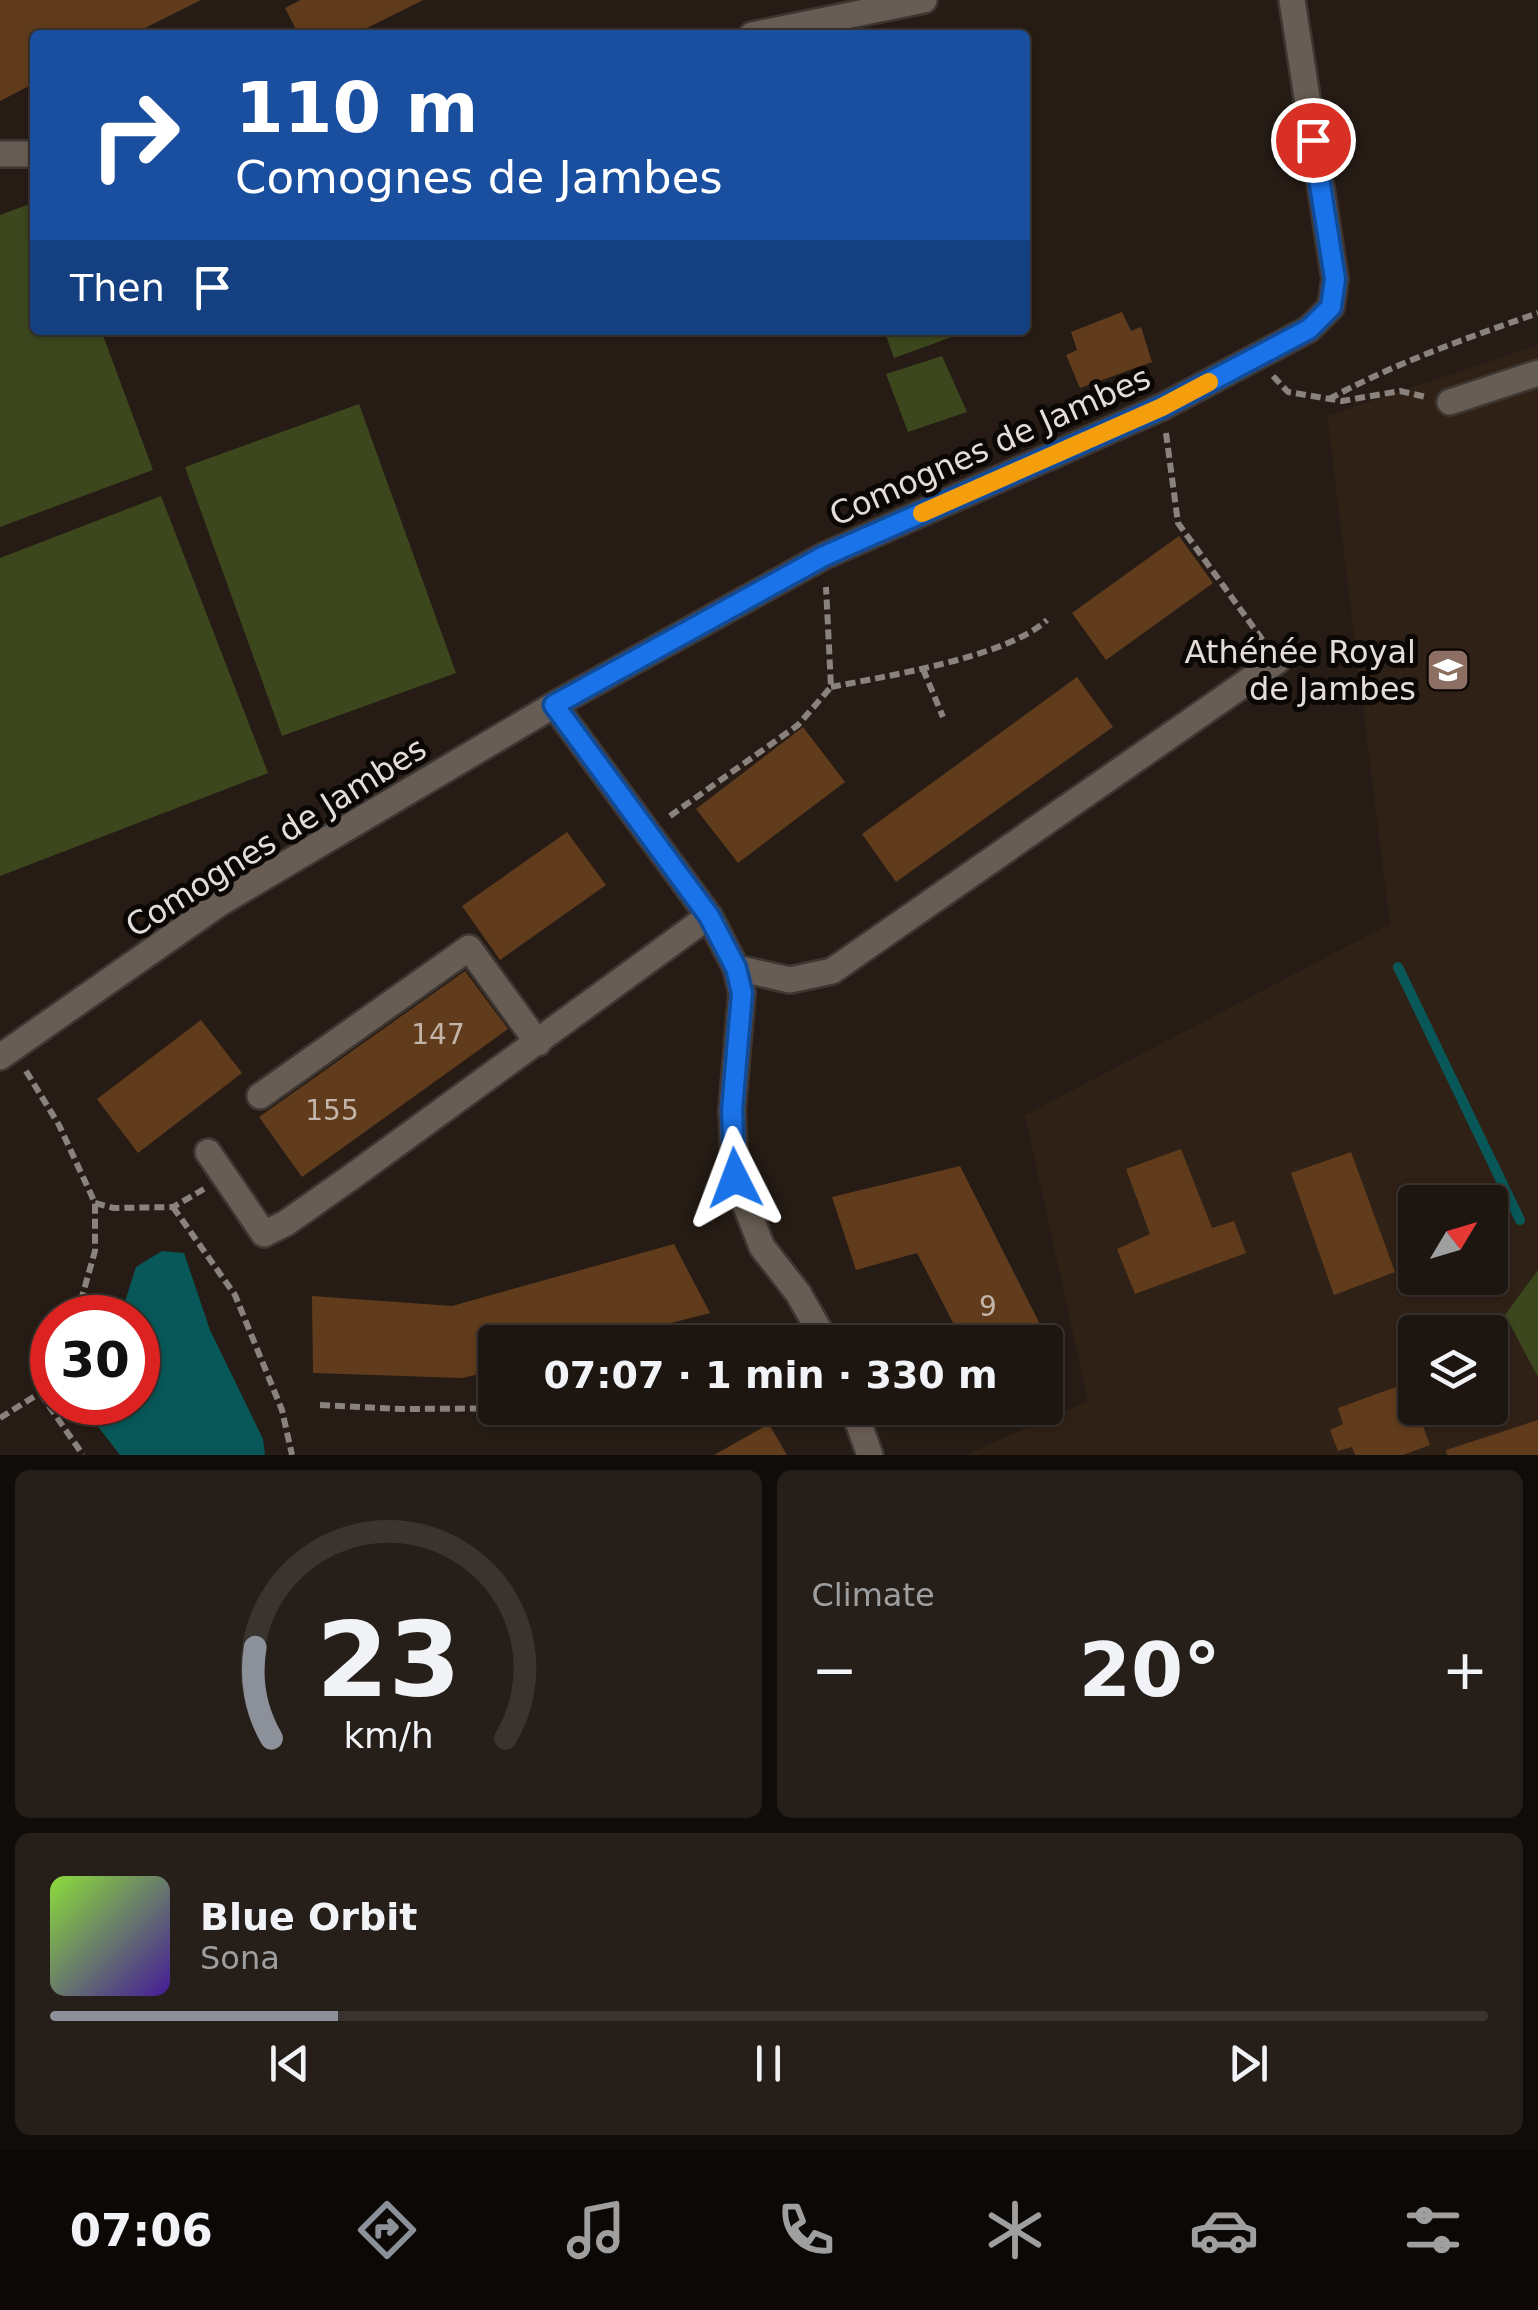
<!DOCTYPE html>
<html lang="en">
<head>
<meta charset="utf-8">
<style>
  body { margin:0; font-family:"DejaVu Sans",sans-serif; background:#251e19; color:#f1f3f6; height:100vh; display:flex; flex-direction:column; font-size:38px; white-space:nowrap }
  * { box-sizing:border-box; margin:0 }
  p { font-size:32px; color:#a09f9f }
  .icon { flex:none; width:55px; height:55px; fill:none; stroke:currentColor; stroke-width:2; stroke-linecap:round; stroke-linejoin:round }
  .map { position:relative; height:1455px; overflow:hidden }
  .sheet { display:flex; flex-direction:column; gap:15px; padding:15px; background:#0f0c09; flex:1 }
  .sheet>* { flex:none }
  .guide { position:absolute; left:30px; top:30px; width:1000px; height:305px; border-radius:10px; box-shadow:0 2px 8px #0004,0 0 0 2px #3a3430; background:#1a4fa0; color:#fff; overflow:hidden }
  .needle { width:65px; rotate:52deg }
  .tools { position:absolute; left:1398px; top:1185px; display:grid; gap:20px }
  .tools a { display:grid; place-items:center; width:110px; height:110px; border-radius:10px; background:#1c1510; box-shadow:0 2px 8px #0004,0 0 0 2px #3a3430; font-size:50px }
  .speed { position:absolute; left:30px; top:1295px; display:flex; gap:20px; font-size:50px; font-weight:700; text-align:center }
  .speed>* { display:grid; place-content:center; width:130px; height:130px; border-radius:50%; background:#1c1510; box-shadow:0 2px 8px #0004,0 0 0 2px #3a3430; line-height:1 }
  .speed .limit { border:15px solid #d22; background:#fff; color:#111 }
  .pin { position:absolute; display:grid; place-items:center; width:85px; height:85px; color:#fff; margin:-42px; border:5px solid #fff; border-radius:50%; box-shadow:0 2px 10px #0007 }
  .me { position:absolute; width:110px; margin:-55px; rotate:357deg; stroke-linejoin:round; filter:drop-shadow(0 0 8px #0008) }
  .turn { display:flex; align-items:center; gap:35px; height:210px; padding:0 40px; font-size:45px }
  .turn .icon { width:130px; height:130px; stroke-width:2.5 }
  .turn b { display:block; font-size:70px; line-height:85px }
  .then { display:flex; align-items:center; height:95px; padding:0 40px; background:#0003; gap:20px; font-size:38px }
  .big { font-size:75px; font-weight:800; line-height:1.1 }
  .sheet .widget { flex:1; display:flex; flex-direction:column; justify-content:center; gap:15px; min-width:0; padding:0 35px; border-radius:15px; background:#251e19 }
  .sheet .dial { align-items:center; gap:0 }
  .dial svg { height:260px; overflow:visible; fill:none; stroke:#3a3430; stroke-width:7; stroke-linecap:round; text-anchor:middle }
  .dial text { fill:#f1f3f6; stroke:none }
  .song { display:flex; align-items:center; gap:30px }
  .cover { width:120px; height:120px; border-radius:15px; background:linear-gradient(135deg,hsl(90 70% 55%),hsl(260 70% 35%)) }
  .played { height:10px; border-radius:5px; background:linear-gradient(90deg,#8c9099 20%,#3a3430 20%) }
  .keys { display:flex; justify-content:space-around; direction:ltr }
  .heat { display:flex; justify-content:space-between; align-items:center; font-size:55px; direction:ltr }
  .sheet .tiles { flex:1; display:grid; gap:15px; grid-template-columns:1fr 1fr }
  .widget:last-child { grid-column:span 2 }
  .trip { position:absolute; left:478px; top:1325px; width:585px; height:100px; border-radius:10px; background:#1c1510; box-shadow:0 2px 8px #0004,0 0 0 2px #3a3430; font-weight:800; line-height:100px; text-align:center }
  .menu { display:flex; height:160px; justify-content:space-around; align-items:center; background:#0b0806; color:#a09f9f }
  .menu .icon { width:70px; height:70px }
  .menu .on { color:#8c9099 }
  .menu b { font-size:45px; color:#f1f3f6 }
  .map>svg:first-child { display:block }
  .built { fill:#302116; fill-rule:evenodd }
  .green { fill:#3c471e }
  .water { fill:#085859 }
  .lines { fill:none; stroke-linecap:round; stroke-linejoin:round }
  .stream { stroke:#085859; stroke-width:10 }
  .building { fill:#613c1c }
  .minor-casing { stroke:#3d3632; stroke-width:30 }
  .path { stroke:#8a827c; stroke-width:6; stroke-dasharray:10 5; stroke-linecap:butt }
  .minor { stroke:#685d54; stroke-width:25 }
  .route-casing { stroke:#114b97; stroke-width:25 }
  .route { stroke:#1a73e8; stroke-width:18 }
  .slow { stroke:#f59e0b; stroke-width:18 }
  .labels { text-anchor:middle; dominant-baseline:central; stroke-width:10; stroke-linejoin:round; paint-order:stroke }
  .number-label { font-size:28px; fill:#c3b5a9 }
  .street-label { font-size:32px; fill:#e4ddd8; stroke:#0b0705 }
  .poi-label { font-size:32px; fill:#e4ddd8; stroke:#0b0705; text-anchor:end }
</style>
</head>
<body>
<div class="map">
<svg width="1538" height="1455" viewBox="0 0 1538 1455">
  <rect width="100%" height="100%" fill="#261c15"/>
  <path class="built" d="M1538 345V1455H965L1088 1401 1025 1115 1390 924 1327 416ZM1415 1202H1490V1278H1415ZM1415 1332H1490V1408H1415Z"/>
  <g class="green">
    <polygon points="35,202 35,330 101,330 153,470 0,527 0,215"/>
    <polygon points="884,330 971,330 894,358"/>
    <polygon points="942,356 967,412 908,432 886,374"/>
    <polygon points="359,404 456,673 282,736 185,467"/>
    <polygon points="161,496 268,773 0,876 0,558"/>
    <polygon points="1538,1270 1538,1377 1505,1315"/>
  </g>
  <polygon class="water" points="162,1251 184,1253 210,1330 263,1439 265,1455 120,1455 92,1419 94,1403 138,1402 138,1318 120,1317 136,1267"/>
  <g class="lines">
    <polyline class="stream" points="1398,967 1520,1220"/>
  </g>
  <g class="building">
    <polygon points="0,0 201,0 131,35 35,35 35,83 0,101"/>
    <polygon points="301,0 423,0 353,35 299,35 285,8"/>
    <polygon points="1122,312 1131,331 1141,327 1152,362 1080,388 1066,355 1077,350 1071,332"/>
    <polygon points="1179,536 1213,583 1106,660 1072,613"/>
    <polygon points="1077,677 1113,727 896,882 862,834"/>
    <polygon points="803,727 845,782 738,863 696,809"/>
    <polygon points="567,832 606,885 500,960 462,906"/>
    <polygon points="465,971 508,1029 302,1177 259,1117"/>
    <polygon points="201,1020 242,1073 138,1153 97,1099"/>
    <polygon points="1181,1149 1212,1228 1234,1221 1246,1253 1135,1294 1117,1249 1150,1234 1126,1169"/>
    <polygon points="1351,1152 1395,1272 1334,1295 1291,1173"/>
    <polygon points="960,1166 1049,1342 963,1342 917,1253 856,1270 832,1197"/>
    <polygon points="674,1244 710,1313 597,1342 495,1342 495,1370 463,1378 313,1373 312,1296 452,1306"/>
    <polygon points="1407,1383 1430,1445 1403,1455 1355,1455 1352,1447 1338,1451 1330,1430 1343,1424 1338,1408"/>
    <polygon points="1538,1420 1538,1455 1447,1455 1446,1450"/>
    <polygon points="769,1424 787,1455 714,1455"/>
  </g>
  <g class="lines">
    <defs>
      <g id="minor">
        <polyline points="752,35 924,0"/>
        <polyline points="0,154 35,154"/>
        <polyline points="1450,402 1538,373"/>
        <polyline points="554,705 709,916 736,968 742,993 732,1110 735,1178 762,1247 798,1293 826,1342"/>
        <polyline points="736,968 790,980 832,971 1277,661"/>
        <polyline points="0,1057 220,903 554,705 824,556 1162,407 1309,329 1331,307 1335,279 1292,0"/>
        <polyline points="260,1096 469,948 538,1043"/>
        <polyline points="208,1152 264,1234 286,1223 350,1178 709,916"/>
        <polyline points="853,1408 870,1455"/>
      </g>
    </defs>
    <use href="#minor" class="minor-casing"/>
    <g class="path">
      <polyline points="1273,376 1288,392 1342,401 1400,391 1426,397"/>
      <path d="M1329 399C1395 363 1467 338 1538 313"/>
      <polyline points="1166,433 1178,523 1264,642"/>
      <polyline points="923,669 943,717"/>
      <path d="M831 687C887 676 1007 657 1047 620"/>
      <polyline points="670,816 798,725 831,687 826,587"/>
      <polyline points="26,1071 59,1125 95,1203 95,1251 76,1318"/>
      <polyline points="95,1203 114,1208 173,1207 204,1189"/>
      <polyline points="173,1207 235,1295 282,1410 292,1455"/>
      <polyline points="40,1393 83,1455"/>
      <polyline points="320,1405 402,1409 568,1408"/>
      <polyline points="0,1418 40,1393 52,1377"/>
    </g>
    <use href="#minor" class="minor"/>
  </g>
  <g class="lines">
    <defs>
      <polyline id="route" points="735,1178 732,1110 742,993 736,968 709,916 554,705 824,556 1162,407 1309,329 1331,307 1335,279 1313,140"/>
    </defs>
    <use href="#route" class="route-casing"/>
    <use href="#route" class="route"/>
    <polyline class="slow" points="922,513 1162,407 1209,382"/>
  </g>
  <defs>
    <symbol id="school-square" viewBox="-11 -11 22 22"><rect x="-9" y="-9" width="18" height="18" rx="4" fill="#8d6e63" stroke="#0b0705"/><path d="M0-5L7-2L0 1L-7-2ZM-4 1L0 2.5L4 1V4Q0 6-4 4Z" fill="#fff"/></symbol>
  </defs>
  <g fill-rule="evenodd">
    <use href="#school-square" x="1423" y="645" width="50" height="50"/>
  </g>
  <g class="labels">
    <g class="number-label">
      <text x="438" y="1034">147</text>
      <text x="332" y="1110">155</text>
      <text x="988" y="1306">9</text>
    </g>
    <g class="street-label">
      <text transform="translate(990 446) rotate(-24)">Comognes de Jambes</text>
      <text transform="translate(276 837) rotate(-32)">Comognes de Jambes</text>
    </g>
    <g class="poi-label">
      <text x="1416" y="652">Athénée Royal<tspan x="1416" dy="37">de Jambes</tspan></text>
    </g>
  </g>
</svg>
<div class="tools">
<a><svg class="needle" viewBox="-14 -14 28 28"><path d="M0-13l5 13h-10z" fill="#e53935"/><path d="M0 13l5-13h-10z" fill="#a09f9f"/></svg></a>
<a><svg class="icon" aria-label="layers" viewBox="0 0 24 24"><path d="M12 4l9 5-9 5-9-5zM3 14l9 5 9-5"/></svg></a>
</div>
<div class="speed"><div class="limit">30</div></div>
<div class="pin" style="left:1313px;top:140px;background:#d93025"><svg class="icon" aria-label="arrive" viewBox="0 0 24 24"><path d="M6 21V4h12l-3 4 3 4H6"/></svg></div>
<svg class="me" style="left:735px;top:1178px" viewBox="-20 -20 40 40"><path d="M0-17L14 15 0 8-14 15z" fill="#1a73e8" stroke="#fff" stroke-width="4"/></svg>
<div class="trip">07:07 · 1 min · 330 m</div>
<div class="guide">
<div class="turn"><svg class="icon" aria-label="right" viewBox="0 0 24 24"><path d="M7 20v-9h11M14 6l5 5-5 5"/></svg><div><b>110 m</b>Comognes de Jambes</div></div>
<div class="then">Then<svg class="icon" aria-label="arrive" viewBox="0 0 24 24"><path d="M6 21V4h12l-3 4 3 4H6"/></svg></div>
</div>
</div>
<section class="sheet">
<div class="tiles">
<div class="widget dial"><svg viewBox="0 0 100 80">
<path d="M14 69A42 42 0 1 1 86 69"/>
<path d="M14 69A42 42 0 0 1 9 41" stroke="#8c9099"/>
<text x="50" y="56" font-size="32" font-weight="700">23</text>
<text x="50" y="72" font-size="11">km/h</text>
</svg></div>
<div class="widget"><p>Climate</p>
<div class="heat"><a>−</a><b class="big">20°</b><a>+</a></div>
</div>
<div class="widget">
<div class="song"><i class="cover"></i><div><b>Blue Orbit</b><p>Sona</p></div></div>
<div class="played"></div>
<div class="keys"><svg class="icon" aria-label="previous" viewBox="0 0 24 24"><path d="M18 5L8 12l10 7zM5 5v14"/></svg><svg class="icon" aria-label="pause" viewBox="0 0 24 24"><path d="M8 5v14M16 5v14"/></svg><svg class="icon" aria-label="next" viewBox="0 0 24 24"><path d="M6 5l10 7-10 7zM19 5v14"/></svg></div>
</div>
</div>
</section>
<nav class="menu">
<b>07:06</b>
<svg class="icon on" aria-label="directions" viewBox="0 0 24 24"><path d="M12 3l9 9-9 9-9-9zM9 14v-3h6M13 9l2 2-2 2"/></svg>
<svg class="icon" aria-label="music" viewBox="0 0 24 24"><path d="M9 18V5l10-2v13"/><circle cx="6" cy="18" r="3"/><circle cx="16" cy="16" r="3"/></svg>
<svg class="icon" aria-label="phone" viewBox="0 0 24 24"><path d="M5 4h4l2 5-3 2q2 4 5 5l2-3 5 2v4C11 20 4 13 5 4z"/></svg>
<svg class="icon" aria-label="climate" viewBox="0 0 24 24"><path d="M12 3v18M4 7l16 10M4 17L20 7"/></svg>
<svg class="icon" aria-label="car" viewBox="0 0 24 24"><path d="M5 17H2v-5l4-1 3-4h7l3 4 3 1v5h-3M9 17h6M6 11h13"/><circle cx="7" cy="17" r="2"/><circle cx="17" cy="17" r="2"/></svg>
<svg class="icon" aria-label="filters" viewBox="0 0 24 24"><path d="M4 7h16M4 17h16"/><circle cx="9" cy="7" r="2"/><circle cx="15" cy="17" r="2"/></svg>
</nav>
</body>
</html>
